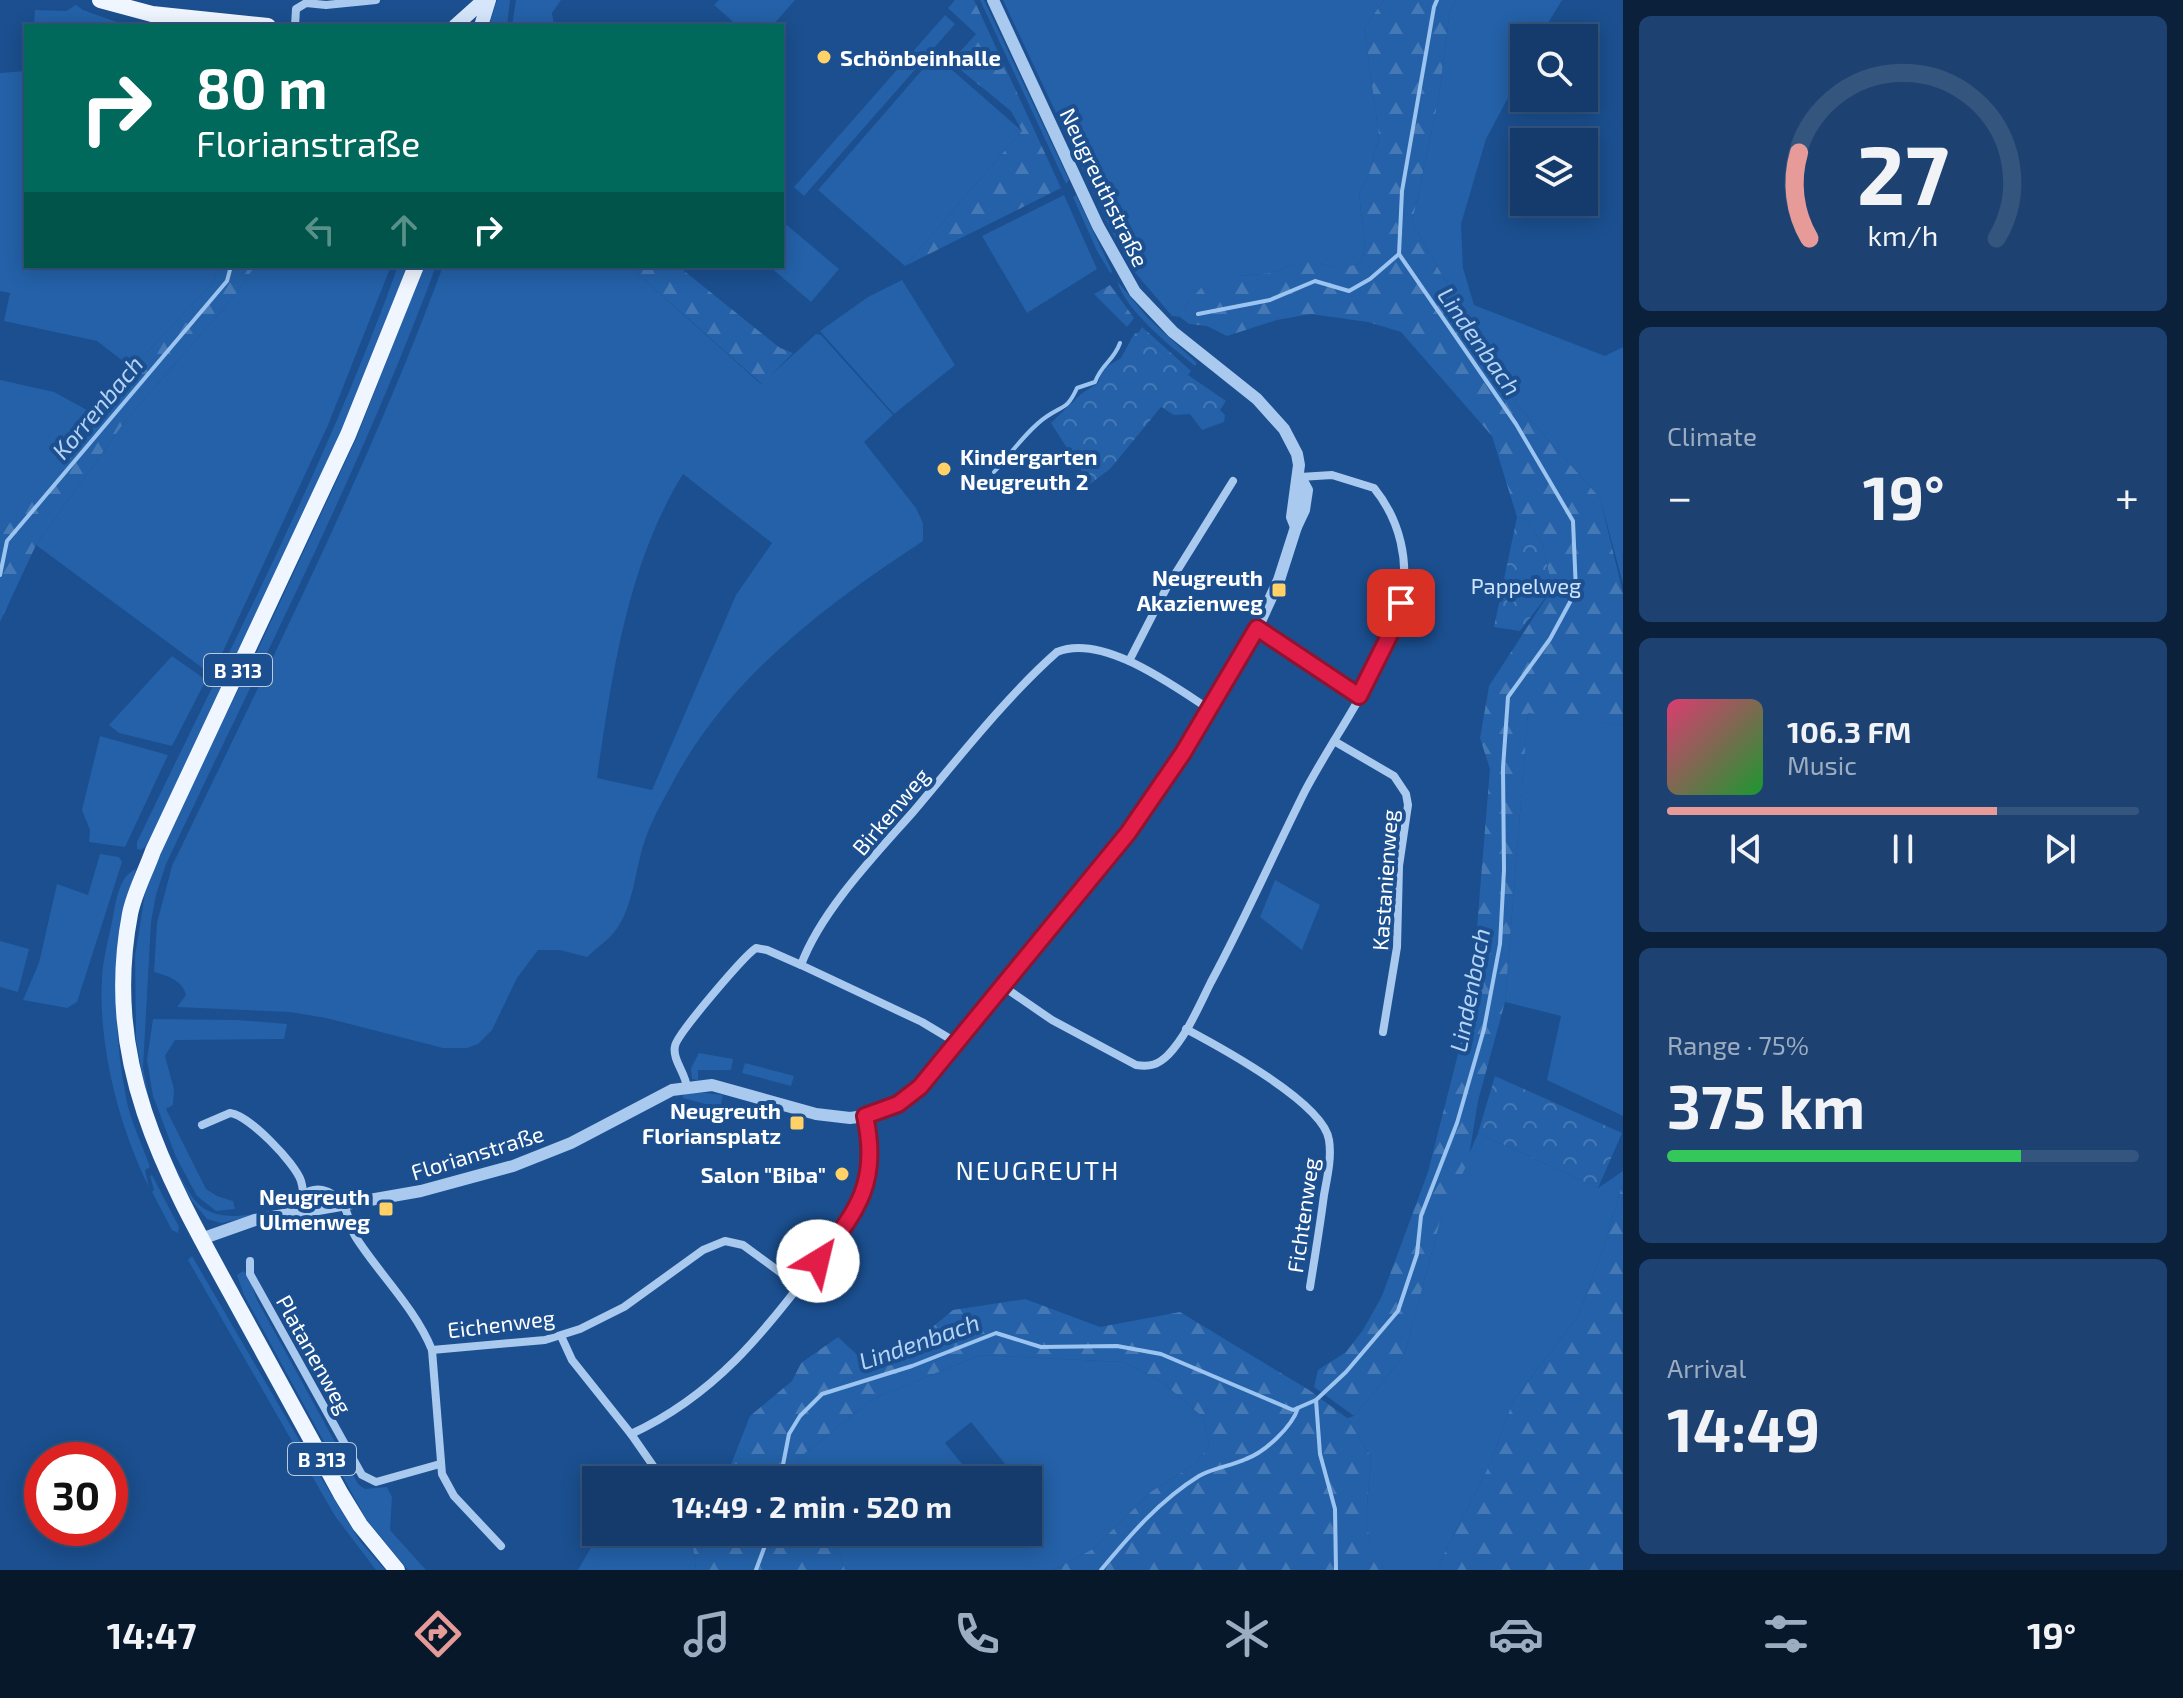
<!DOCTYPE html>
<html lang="en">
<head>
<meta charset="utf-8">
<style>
  body { margin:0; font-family:"Exo 2",sans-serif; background:#1d4271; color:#f1f3f6; height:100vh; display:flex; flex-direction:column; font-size:30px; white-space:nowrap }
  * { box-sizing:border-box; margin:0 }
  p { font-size:26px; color:#9dadc1 }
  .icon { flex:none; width:44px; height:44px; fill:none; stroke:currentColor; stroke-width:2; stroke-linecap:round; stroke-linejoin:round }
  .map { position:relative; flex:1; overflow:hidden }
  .side { display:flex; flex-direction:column; gap:16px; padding:16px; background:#0b203b; width:560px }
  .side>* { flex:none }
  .guide { position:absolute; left:24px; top:24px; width:760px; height:244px; border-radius:0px; box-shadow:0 4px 20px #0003,0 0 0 2px #33557e; background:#00695c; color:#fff; overflow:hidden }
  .buttons { position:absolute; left:1510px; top:24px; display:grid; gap:16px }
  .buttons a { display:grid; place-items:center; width:88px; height:88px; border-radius:0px; background:#143b6b; box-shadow:0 4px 20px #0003,0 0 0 2px #33557e; font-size:40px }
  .speed { position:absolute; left:24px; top:1442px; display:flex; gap:16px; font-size:40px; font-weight:700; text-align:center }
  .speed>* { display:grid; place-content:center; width:104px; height:104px; border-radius:50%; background:#143b6b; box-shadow:0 4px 20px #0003,0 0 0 2px #33557e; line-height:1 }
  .speed .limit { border:12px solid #d22; background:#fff; color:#111 }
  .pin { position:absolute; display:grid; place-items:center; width:68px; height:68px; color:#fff; margin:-34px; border-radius:16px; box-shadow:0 4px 12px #0006 }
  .me { position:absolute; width:88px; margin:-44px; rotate:36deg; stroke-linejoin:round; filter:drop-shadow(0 0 6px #0008) }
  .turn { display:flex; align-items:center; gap:28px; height:168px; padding:0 40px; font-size:36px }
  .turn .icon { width:104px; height:104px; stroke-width:2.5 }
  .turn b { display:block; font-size:56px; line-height:68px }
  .lanes { display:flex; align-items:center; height:76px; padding:0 40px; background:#0003; justify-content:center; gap:40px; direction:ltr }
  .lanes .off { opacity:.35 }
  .big { font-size:60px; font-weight:700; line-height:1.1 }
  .side .tile { flex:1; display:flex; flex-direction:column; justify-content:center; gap:12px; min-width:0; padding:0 28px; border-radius:12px; background:#1d4271 }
  .side .dial { align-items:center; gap:0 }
  .dial svg { height:208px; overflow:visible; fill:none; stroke:#33557e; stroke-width:7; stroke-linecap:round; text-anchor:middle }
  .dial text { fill:#f1f3f6; stroke:none }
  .song { display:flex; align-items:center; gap:24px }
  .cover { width:96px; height:96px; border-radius:12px; background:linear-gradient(135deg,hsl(340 70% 55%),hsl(130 70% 35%)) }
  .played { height:8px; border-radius:4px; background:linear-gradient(90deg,#e69b98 70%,#33557e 70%) }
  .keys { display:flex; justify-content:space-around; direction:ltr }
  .heat { display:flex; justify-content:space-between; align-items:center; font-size:44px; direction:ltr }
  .charge { height:12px; border-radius:6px; background:linear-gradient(90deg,#34c759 75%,#33557e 0) }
  .trip { position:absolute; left:582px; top:1466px; width:460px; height:80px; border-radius:0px; background:#143b6b; box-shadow:0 4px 20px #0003,0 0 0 2px #33557e; font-weight:700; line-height:80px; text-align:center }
  .dock { display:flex; height:128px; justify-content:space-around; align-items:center; background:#08182b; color:#9dadc1 }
  .dock .icon { width:56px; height:56px }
  .dock .on { color:#e69b98 }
  .dock b { font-size:36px; color:#f1f3f6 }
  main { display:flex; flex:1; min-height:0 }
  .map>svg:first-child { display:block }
  .green { fill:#2461a8; fill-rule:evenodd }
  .forest { fill:url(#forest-firs) }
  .park { fill:url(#park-crowns) }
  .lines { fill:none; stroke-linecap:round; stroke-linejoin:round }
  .stream { stroke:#9cc4f0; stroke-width:4 }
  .minor { stroke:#a9c9ee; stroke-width:8 }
  .tertiary { stroke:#a9c9ee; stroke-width:12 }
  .secondary { stroke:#d6e6fa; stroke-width:14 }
  .primary { stroke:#f0f6ff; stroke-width:16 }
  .route-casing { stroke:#92132f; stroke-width:20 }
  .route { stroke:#e11d48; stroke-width:14 }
  .poi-dot { fill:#ffd166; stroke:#1b4f8f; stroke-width:3 }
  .labels { text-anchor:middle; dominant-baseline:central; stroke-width:8; stroke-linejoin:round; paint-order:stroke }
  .shield { fill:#1b4f8f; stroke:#bbcadd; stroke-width:2 }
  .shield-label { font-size:20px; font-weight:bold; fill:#fff }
  .poi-label { font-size:22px; font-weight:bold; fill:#fff; stroke:#1b4f8f; text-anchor:end }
  .street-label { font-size:22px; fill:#fff; stroke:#1b4f8f }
  .park-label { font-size:22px; fill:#cfe3fa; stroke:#1b4f8f }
  .water-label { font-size:24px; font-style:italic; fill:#b5d3f5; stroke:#1b4f8f }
  .quarter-label { font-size:26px; letter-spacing:2px; fill:#fff; stroke:#1b4f8f }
</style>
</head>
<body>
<main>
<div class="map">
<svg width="1623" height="1570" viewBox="0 0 1623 1570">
  <defs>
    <pattern id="forest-firs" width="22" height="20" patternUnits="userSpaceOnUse" patternTransform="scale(2)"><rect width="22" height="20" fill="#2461a8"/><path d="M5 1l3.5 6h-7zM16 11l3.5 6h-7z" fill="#4579b5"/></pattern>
    <pattern id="park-crowns" width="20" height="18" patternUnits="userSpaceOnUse" patternTransform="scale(2)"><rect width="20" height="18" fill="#2461a8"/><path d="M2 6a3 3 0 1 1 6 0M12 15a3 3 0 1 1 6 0" fill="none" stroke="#4579b5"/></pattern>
  </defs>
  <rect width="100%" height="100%" fill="#1b4f8f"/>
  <g class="green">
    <polygon points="497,0 510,0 507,26 489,26"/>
    <polygon points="516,0 561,0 552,13 554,26 512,26"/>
    <polygon points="719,0 795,0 772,26 738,26 714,5"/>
    <polygon points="980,0 984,0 1069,180 1066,184"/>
    <polygon points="1003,0 1384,0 1364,28 1379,136 1370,171 1359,193 1365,245 1363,258 1358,264 1346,267 1333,267 1316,262 1299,262 1272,273 1240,276 1189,301 1180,317 1172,316 1132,269 1110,228"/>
    <polygon points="1456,0 1562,0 1539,38 1524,38 1524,68 1486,139 1461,224 1463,268 1474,305 1605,356 1623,347 1623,584 1600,498 1518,406 1412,223 1438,102 1450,11"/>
    <polygon points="76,5 83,10 128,26 34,26 35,10 66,11"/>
    <polygon points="945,15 955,24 804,196 794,187"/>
    <polygon points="935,55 1022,131 905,266 818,190"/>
    <polygon points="26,71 26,266 218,266 213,283 132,368 97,341 4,321 10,293 0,291 0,73"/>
    <polygon points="1064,195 1097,269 1027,313 982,236"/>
    <polygon points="1076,195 1112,271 1111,274 1097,251 1073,197"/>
    <polygon points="782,221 839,269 811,302 769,266 782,266"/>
    <polygon points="255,266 391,266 328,425 212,675 36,545 126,420 237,293"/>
    <path d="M398 266H409L343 432 282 566 146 846 141 850 137 849V842C228 652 327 464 398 266Z"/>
    <path d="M424 266H436C360 472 259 666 166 864L156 895 151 922 143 1068 150 1105 169 1158 149 1108 136 1040 135 956 146 887 189 789 254 658 356 439Z"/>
    <path d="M443 266H629L761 384 816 334 821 335 893 415 864 442 916 508 923 523V541C826 605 731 675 674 780 664 799 652 819 645 840 634 871 634 913 610 937 603 944 594 950 587 957L560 950H538L517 978 492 1030 478 1044 467 1048H443L326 1018 290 1012 177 1007 186 995C182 980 168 976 154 972L157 923 172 866C267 668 367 472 443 266ZM683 474 772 543 736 595 652 790 597 778C612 675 627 565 683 474Z"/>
    <polygon points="902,280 955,365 894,414 820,331 868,297"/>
    <path d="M1117 281 1148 318 1197 363 1195 366C1170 346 1126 311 1117 281Z"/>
    <polygon points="0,380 54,392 96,415 0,535"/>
    <polygon points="172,656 206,680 172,746 119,733 109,725"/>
    <polygon points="1528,712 1623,725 1623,1116 1547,1080 1561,1016 1505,1002"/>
    <polygon points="100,736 168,755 125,847 89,842 90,830 82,810"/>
    <polygon points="100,854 119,857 122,862 77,1002 67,1008 23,1000 39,963 57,884 88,895"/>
    <path d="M136 869C113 943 111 1021 126 1097 130 1120 142 1144 150 1167L145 1170 149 1187C119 1127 98 1045 102 978 103 958 109 937 113 917 116 901 119 876 136 869Z"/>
    <polygon points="1275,880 1320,905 1302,950 1260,917"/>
    <polygon points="0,941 29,949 18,992 0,987"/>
    <polygon points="153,1019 237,1020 287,1024 284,1039 175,1040 165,1056 174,1089 173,1105 166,1109 206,1189 217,1196 233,1201 235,1209 216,1211 197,1196 176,1157 153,1096 147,1060"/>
    <polygon points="699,1053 733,1059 731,1070 698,1070 698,1080 692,1079 691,1068"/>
    <polygon points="745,1063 794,1076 791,1086 742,1073"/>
    <polygon points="698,1092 723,1095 720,1108 683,1098 683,1095"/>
    <polygon points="1478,1133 1598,1188 1623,1171 1623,1182 1603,1250 1578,1316 1513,1401 1489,1466 1442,1558 1438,1570 1382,1570 1383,1562 1371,1549 1366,1518 1371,1457 1347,1418 1354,1416 1404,1356 1440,1222"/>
    <path d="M172 1162C179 1172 184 1185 191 1195 212 1228 253 1213 285 1209L221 1223 207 1219 192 1201Z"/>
    <polygon points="152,1175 179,1227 178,1233 172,1230 152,1192 154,1190 150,1176"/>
    <polygon points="192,1256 323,1481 360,1541 385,1570 376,1570 335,1516 188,1260"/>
    <polygon points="243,1271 248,1275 257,1300 358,1484 365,1489 387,1487 392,1497 390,1530 426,1570 408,1570 366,1519 244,1295 237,1275"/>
    <polygon points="980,1355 1124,1362 1162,1382 1204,1418 1209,1446 1194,1465 1152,1491 1093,1549 1053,1570 845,1570 833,1532 1028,1532 1028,1509 1036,1502 1028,1493 1028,1480 1018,1480 971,1422 945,1443 975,1480 798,1480 799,1458 873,1399"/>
    <polygon points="600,1532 691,1532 696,1570 578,1570"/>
  </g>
  <g class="forest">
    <polygon points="955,0 974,0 1061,188 905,266 1022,131 1011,111 951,62 976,34 948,8"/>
    <polygon points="1384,0 1456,0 1450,11 1438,102 1412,223 1518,406 1600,498 1623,593 1623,725 1528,713 1505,1002 1478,1101 1468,1162 1440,1222 1404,1356 1354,1416 1314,1387 1318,1370 1346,1352 1363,1330 1382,1296 1428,1172 1459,1050 1475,951 1490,769 1480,738 1489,686 1552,589 1543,545 1526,519 1517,517 1492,436 1401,332 1368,322 1311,314 1277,320 1227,336 1207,326 1189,324 1180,317 1189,301 1202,287 1240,276 1272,273 1299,262 1316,262 1333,267 1346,267 1358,264 1363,258 1365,245 1359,193 1370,171 1379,136 1364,28"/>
    <polygon points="218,266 255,266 237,293 126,420 36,545 0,622 0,535 132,368 213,283"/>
    <polygon points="629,266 678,266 780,348 793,353 762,384"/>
    <polygon points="1110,285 1134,318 1127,327 1094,294"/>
    <polygon points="1142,327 1191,371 1188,375 1139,332"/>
    <polygon points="1623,1182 1623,1570 1438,1570 1442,1558 1489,1466 1513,1401 1578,1316 1603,1250"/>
    <polygon points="1025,1299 1100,1327 1180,1312 1309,1390 1347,1418 1371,1457 1366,1518 1371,1548 1383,1562 1382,1570 1053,1570 1093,1549 1152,1491 1194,1465 1209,1446 1204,1418 1162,1382 1124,1362 980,1355 873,1399 799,1458 798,1480 725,1480 750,1416 792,1381 801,1363 838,1337 867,1364 918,1339 953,1310"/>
    <polygon points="691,1532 833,1532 845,1570 696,1570"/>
  </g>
  <g class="park">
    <polygon points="1139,332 1188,375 1226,401 1220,410 1225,415 1224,422 1202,430 1190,414 1174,415 1161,407 1110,469 1090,484 1051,423 1081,394 1098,383 1103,369 1121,358 1134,334"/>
    <polygon points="1517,517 1526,519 1543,545 1552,589 1520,631 1494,627"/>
    <polygon points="1495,1076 1622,1133 1598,1188 1478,1133"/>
  </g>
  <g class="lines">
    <g class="stream">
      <polyline points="1198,314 1270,300 1315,281 1349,291 1370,279 1399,254"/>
      <path d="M994 472C1009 456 1028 429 1046 417 1063 405 1067 410 1077 388L1095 382C1102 363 1113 362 1120 343"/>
      <polyline points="0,575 7,541 227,281 231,266"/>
      <polyline points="1316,1400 1320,1454 1335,1509 1336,1570"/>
      <polyline points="780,1480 789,1434 800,1416 822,1394 912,1366 996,1333 1041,1347 1117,1346 1161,1354 1293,1410 1316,1400 1346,1372 1398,1311 1417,1254 1421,1216 1457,1123 1484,1029 1500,944 1504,870 1503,768 1508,697 1550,639 1576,591 1573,521 1516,424 1399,254 1402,191 1434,7 1437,0"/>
      <polyline points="756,1570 770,1532"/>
      <path d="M1101 1570C1130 1535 1160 1500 1199 1476 1213 1468 1231 1466 1246 1459 1265 1452 1292 1427 1298 1408"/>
    </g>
    <g class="minor">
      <polyline points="295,26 296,9 306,3 326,5 376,0"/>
      <polyline points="1257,628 1359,696"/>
      <polyline points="1129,661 1167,587 1233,481"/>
      <polyline points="1334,741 1394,776 1406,794 1408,805 1399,866 1397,947 1383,1032"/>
      <polyline points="801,965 922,1022 957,1043"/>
      <path d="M1004 987 1052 1020 1136 1065C1150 1067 1158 1065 1168 1055 1187 1035 1199 1006 1211 982 1245 919 1273 855 1305 791 1336 732 1386 668 1401 602 1410 562 1400 520 1374 488L1332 475 1300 477"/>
      <path d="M1186 1029C1218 1046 1324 1103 1329 1140 1332 1158 1327 1178 1324 1195 1320 1226 1315 1256 1310 1287"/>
      <path d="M687 1088C686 1073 672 1060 675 1046 677 1034 744 956 756 948L767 950 801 965C821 911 875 855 913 812 957 760 1006 697 1057 652 1102 633 1172 685 1209 709"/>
      <path d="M202 1125 230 1113C249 1115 295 1163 301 1181 304 1191 304 1202 305 1212"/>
      <path d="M303 1195C316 1185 331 1190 341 1202 349 1210 349 1226 355 1236 379 1274 415 1308 432 1350L545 1340 580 1329 624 1307 703 1250 725 1241 743 1245 799 1286"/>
      <polyline points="250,1261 250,1274 362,1475 376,1482 440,1464"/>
      <polyline points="561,1336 572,1360 631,1434"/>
      <polyline points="432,1350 442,1474 454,1496 501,1546"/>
      <path d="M663 1480 631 1434C714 1396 765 1332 818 1261 838 1235 860 1209 869 1177 873 1158 869 1135 865 1116"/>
    </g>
    <g class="tertiary">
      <polyline points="993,0 1098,226 1135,292 1173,332 1257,399 1284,429 1297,454 1299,465 1292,517 1296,527"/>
      <polyline points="201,1239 255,1220 421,1191 513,1166 571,1143 672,1090 712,1085 816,1114 850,1118 865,1116 898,1104 931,1076 1119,844 1192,738 1257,628 1279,580 1296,527 1304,510 1307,490 1300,477"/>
    </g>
    <g class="secondary">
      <polyline points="455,26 484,0"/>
      <polyline points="481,26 489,0"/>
    </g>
    <g class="primary">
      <polyline points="100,0 152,14 268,26"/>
      <path d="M397 1570 360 1525 341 1494C305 1429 269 1363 233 1297 164 1172 102 1062 130 914 134 893 146 871 153 851L348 435 416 266"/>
    </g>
  </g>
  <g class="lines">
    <defs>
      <path id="route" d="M818 1261C857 1211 880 1183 865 1116L898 1104 920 1087 1128 833 1183 753 1257 628 1359 696 1389 636 1401 603"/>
    </defs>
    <use href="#route" class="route-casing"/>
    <use href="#route" class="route"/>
  </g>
  <g class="poi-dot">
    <circle cx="824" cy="57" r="8"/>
    <circle cx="944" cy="469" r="8"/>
    <rect x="1271" y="582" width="16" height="16" rx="4"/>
    <rect x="789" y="1115" width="16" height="16" rx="4"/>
    <circle cx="842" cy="1174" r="8"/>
    <rect x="378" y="1201" width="16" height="16" rx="4"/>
  </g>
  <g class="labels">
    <g class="shield">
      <rect x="204" y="654" width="68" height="32" rx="6"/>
      <rect x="288" y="1443" width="68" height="32" rx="6"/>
    </g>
    <g class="shield-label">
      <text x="238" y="670">B 313</text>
      <text x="322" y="1459">B 313</text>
    </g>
    <g class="poi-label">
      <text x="840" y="57" text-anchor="start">Schönbeinhalle</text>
      <text x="960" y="456" text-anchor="start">Kindergarten<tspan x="960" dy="25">Neugreuth 2</tspan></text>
      <text x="1263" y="577">Neugreuth<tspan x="1263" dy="25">Akazienweg</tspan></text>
      <text x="781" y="1110">Neugreuth<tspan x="781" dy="25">Floriansplatz</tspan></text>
      <text x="826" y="1174">Salon "Biba"</text>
      <text x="370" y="1196">Neugreuth<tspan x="370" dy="25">Ulmenweg</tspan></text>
    </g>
    <g class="street-label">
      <text transform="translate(1105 187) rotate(64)">Neugreuthstraße</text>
      <text transform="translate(890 811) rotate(-50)">Birkenweg</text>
      <text transform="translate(1384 880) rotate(-86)">Kastanienweg</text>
      <text transform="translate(477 1152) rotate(-17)">Florianstraße</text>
      <text transform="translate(1302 1215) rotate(-82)">Fichtenweg</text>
      <text transform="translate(501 1323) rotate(-7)">Eichenweg</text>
      <text transform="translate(315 1354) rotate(61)">Platanenweg</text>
    </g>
    <g class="park-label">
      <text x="1526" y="585">Pappelweg</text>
    </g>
    <g class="water-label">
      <text transform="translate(1480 341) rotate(55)">Lindenbach</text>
      <text transform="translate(97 407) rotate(-50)">Korrenbach</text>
      <text transform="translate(1469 990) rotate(-79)">Lindenbach</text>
      <text transform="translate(919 1341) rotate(-19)">Lindenbach</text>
    </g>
    <g class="quarter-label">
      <text x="1038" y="1169">NEUGREUTH</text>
    </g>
  </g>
</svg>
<div class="buttons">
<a><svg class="icon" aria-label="search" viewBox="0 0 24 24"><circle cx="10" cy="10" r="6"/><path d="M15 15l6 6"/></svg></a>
<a><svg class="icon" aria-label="layers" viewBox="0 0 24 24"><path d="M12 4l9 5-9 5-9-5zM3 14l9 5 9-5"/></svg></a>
</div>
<div class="speed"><div class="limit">30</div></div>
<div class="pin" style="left:1401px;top:603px;background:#d93025"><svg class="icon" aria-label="arrive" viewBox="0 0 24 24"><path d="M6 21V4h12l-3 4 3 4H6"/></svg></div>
<svg class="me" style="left:818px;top:1261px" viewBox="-20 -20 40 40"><circle r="19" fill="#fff"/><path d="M0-13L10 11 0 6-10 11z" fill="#e11d48"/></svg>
<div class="trip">14:49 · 2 min · 520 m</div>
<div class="guide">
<div class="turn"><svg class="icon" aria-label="right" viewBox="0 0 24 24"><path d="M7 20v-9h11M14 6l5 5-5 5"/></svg><div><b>80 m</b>Florianstraße</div></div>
<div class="lanes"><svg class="icon off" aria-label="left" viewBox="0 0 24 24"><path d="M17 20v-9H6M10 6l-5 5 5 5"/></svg><svg class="icon off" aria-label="ahead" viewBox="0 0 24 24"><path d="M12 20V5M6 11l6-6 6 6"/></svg><svg class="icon" aria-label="right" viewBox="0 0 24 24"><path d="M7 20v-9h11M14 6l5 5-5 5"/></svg></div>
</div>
</div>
<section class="side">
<div class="tile dial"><svg viewBox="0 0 100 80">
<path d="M14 69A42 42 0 1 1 86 69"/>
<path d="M14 69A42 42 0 0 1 10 36" stroke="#e69b98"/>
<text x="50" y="56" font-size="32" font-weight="700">27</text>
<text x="50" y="72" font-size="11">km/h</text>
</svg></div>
<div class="tile"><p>Climate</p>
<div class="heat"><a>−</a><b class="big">19°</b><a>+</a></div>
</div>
<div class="tile">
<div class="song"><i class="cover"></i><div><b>106.3 FM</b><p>Music</p></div></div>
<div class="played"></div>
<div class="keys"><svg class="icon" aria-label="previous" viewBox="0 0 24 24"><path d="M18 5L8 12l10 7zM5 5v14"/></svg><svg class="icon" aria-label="pause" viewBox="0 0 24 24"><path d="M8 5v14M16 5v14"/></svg><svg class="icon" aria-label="next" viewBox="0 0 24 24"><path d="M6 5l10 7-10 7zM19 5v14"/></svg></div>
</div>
<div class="tile"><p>Range · 75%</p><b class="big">375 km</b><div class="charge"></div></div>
<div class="tile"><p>Arrival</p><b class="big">14:49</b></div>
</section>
</main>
<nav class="dock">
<b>14:47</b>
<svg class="icon on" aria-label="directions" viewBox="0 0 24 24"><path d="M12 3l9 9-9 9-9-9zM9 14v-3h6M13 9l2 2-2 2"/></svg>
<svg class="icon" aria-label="music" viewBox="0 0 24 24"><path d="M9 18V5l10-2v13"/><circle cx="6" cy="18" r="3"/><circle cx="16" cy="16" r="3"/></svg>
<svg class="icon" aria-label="phone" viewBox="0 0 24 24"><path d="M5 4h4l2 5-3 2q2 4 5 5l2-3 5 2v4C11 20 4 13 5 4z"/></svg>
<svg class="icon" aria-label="climate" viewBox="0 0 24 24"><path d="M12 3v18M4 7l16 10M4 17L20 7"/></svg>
<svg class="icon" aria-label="car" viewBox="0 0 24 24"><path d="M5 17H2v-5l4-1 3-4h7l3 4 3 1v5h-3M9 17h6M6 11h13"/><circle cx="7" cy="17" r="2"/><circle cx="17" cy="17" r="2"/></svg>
<svg class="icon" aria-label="filters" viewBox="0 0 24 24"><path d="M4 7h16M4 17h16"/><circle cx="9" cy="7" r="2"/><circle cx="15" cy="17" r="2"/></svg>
<b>19°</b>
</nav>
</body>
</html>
